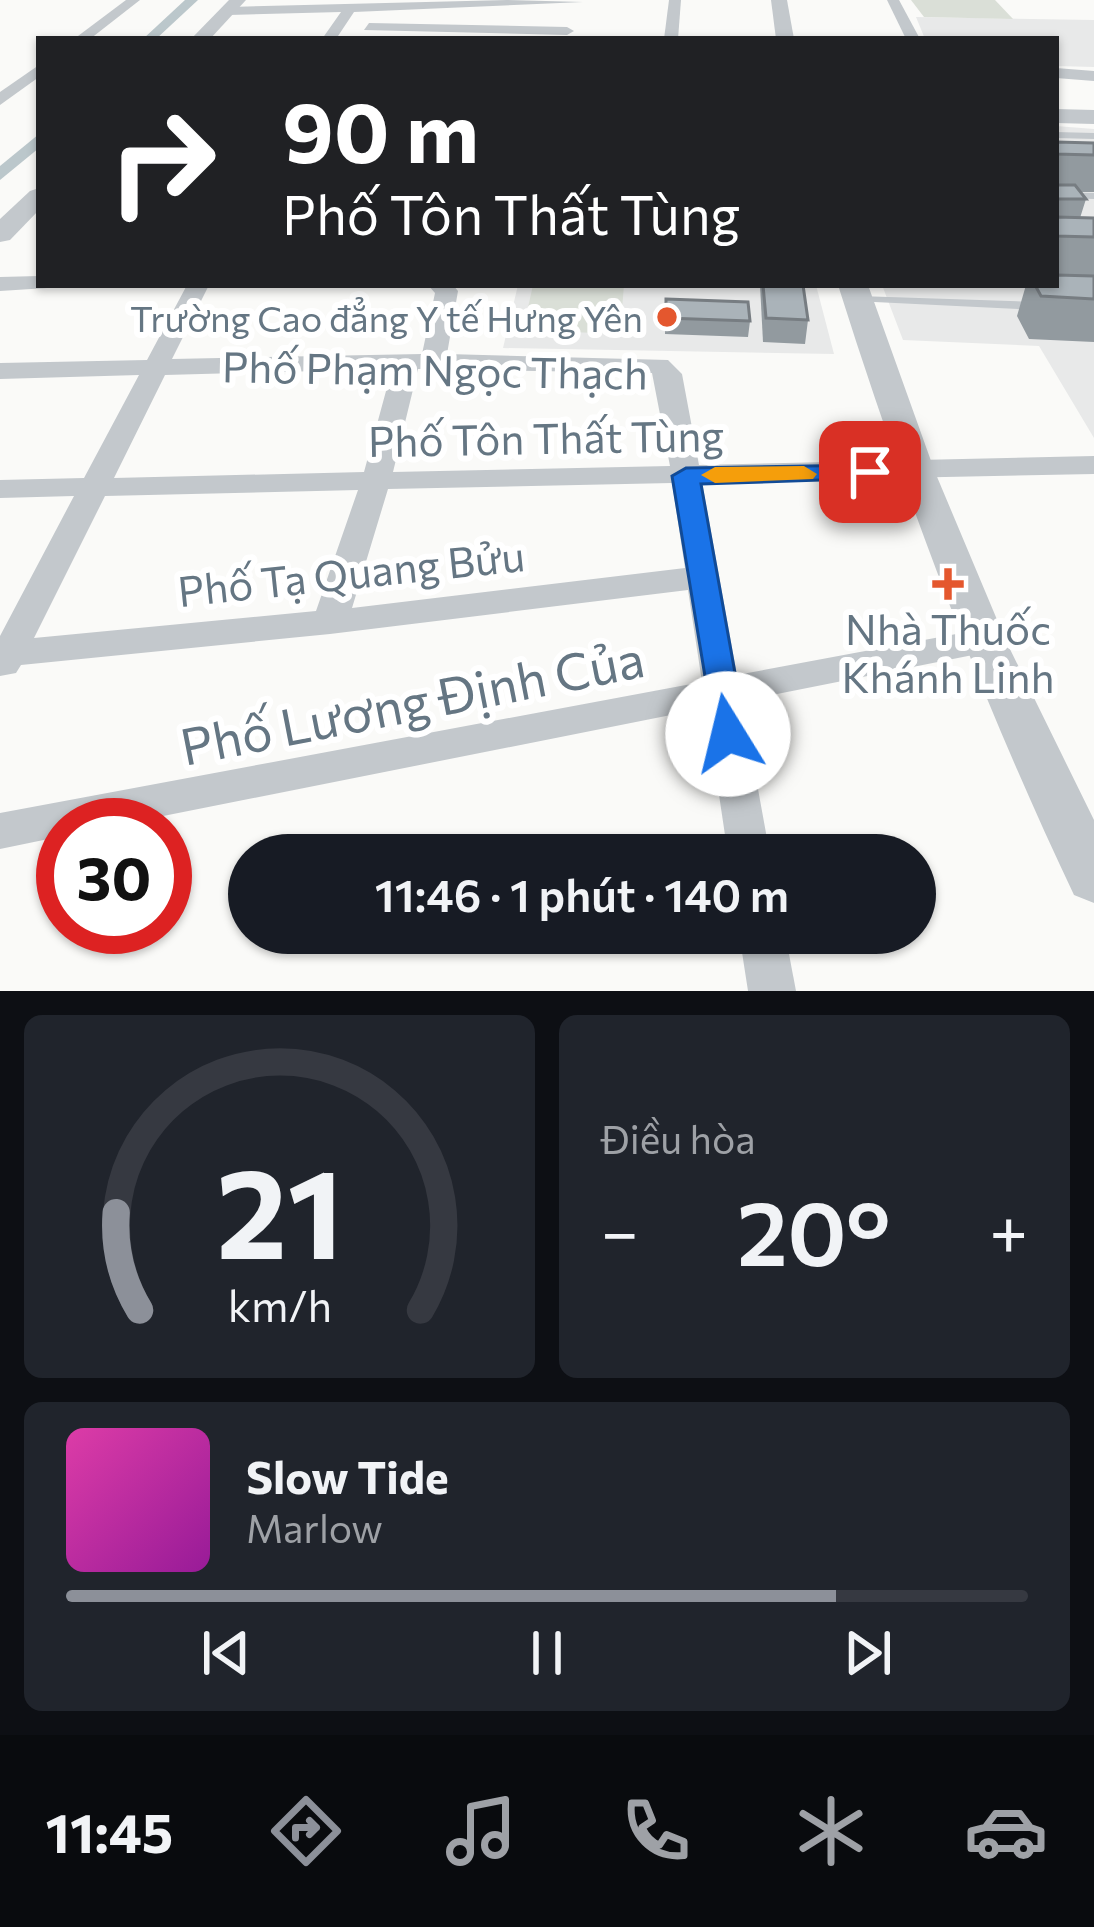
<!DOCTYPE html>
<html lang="vi">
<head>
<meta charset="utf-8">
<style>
  body { margin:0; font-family:Commissioner,sans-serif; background:#20242c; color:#f1f3f6; height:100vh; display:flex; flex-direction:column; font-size:45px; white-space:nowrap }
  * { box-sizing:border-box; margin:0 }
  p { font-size:39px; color:#9ea1a6 }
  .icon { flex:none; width:66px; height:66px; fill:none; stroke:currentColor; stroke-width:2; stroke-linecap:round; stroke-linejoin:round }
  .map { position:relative; height:991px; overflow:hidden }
  .drawer { display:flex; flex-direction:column; gap:24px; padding:24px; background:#0d0f14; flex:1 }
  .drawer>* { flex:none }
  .top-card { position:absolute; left:36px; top:36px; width:1023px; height:252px; border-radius:0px; box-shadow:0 3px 9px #0004; background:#202124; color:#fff; overflow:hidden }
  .speed { position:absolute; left:36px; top:798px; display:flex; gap:24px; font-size:60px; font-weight:700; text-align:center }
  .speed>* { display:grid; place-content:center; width:156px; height:156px; border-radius:50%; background:#171b24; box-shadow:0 3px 9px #0004; line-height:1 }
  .speed .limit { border:18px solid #d22; background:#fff; color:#111 }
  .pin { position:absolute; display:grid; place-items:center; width:102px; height:102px; color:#fff; margin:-51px; border-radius:24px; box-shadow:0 6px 18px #0006 }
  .me { position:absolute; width:132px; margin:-66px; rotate:351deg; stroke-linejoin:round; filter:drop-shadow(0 0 9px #0008) }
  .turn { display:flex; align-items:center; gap:42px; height:252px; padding:0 48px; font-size:54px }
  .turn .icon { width:156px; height:156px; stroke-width:2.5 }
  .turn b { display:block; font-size:84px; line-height:102px }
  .big { font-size:90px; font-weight:600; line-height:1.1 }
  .drawer .tile { flex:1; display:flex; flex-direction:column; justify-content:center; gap:18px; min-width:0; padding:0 42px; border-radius:18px; background:#20242c }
  .drawer .dial { align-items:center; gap:0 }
  .dial svg { height:312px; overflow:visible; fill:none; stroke:#363941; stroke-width:7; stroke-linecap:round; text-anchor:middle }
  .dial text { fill:#f1f3f6; stroke:none }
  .song { display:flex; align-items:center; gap:36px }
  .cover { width:144px; height:144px; border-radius:18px; background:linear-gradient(135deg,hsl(320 70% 55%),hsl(300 70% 35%)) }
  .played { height:12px; border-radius:6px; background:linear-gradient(90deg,#8c9099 80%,#363941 80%) }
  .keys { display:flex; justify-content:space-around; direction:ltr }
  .heat { display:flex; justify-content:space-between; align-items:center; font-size:66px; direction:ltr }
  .drawer .tiles { flex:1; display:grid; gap:24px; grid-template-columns:1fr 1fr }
  .tile:last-child { grid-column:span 2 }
  .trip { position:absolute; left:228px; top:834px; width:708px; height:120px; border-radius:60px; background:#171b24; box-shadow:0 3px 9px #0004; font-weight:600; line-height:120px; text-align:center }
  .dock { display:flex; height:192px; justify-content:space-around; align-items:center; background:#090b0e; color:#9ea1a6 }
  .dock .icon { width:84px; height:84px }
  .dock .current { color:#8c9099 }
  .dock b { font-size:54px; color:#f1f3f6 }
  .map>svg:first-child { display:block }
  .built { fill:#e8e9e9 }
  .green { fill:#dadfd7 }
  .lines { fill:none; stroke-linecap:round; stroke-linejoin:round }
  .canal { fill:#bbc7cb; fill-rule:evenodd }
  .service { fill:#c3c8cc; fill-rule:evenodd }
  .minor { fill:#c3c8cc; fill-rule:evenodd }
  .tertiary { fill:#c3c8cc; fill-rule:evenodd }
  .wall { fill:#929a9f }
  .building { fill:#aab3b9; stroke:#777d82; stroke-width:3 }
  .route { fill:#1a73e8; stroke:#114b97; stroke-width:3 }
  .slow { fill:#f59e0b }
  .poi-dot { fill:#e4572e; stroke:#fff; stroke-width:4.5 }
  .labels { text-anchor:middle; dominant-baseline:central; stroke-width:12; stroke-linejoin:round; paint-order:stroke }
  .far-poi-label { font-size:36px; fill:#657683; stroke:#fff; text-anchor:end }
  .street-label { font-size:42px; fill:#657683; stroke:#fff }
  .poi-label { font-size:42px; fill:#657683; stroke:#fff }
  .near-street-label { font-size:51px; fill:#657683; stroke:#fff }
</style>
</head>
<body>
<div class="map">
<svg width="1094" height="991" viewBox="0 0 1094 991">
  <rect width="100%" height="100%" fill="#fafaf8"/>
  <g class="built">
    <polygon points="916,17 1094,20 1094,67 1056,66 1056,39 925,39"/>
    <polygon points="1056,126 1094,129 1094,438 1039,346 903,340 882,285 1056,285"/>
    <polygon points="518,285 816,285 834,354 503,348"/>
  </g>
  <g class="green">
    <polygon points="911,0 995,0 1013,19 924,17"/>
    <polygon points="533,285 624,285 620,334 523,330"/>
  </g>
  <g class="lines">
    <g class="canal">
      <polygon points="185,0 198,0 156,39 143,39"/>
      <polygon points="39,134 39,148 0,180 0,166"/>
    </g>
    <g class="service">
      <polygon points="1056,132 1094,133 1094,139 1056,138"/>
      <polygon points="1056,192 1094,193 1094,199 1056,198"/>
      <polygon points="858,296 1037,302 1043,306 1037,310 854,301 854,297"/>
    </g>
    <g class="minor">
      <polygon points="126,0 140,0 90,39 74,39"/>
      <polygon points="507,0 583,2 354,12 336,39 322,39 341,12 229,15 223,11 229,7"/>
      <polygon points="669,0 681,0 678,39 664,39"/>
      <polygon points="887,0 899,0 920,39 906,39"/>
      <polygon points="369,23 567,27 574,31 567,35 364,30"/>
      <polygon points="39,65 39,77 0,105 0,92"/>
      <polygon points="1056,68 1094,71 1094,81 1056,78"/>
      <polygon points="39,276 39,285 47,288 0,291 0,277"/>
      <path d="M187 285H209L172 359 422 354 435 293 428 285H453L458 291 447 354 668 360 682 374 699 465 1094 456V474L702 482 737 675 983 629 995 632 1001 641 995 650 983 653 742 701 770 855H728L706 708 118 825H63V836L0 849V813L702 682 688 590 330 634 21 665 16 673 0 676V636L74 496 0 498V480L84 478 139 375 0 379V363L147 360ZM392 369 364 472 114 478 165 375ZM418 369 652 373 670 466 393 472ZM672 483 685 568 352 608 388 489ZM358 490 316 611 34 638 105 496Z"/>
      <polygon points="739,933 785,933 796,991 748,991"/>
    </g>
    <g class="tertiary">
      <polygon points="229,0 246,0 210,39 191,39"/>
      <polygon points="771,0 787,0 794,39 776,39"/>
      <polygon points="1056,109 1094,110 1094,124 1056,123"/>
      <polygon points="39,188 39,210 10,240 0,242 0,219 30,191"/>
      <path d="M838 285H868L935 472 1006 641 1094 820V903L1074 895C980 697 904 494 838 285Z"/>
    </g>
  </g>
  <g class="wall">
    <polygon points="1056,142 1094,143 1094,192 1080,192 1086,199 1080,218 1094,218 1094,342 1029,339 1017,316 1026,285 1056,285"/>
    <polygon points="760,285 803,285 808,320 805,344 763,342"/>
    <polygon points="666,299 750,321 748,337 665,334"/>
  </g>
  <g class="building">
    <polygon points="1056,142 1094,143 1094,155 1056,154"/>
    <polygon points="1056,185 1075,185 1086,199 1056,199"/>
    <polygon points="1056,217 1094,218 1094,237 1056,236"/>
    <polygon points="1056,275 1094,276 1094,299 1041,296 1035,285 1056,285"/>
    <polygon points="763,285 803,285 808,320 766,318"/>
    <polygon points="666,299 748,302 750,321 666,318"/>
  </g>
  <polygon class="route" points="870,465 883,472 879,478 701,484 746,734 741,743 728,747 716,743 672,476 686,468"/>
  <polygon class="slow" points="804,466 817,474 813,479 715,483 701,475 715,467"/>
  <g class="poi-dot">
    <circle cx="667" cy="317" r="12"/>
    <path d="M942 566h12v12h12v12h-12v12h-12v-12h-12v-12h12z"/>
  </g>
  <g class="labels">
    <g class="far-poi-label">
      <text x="643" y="317">Trường Cao đẳng Y tế Hưng Yên</text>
    </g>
    <g class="street-label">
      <text transform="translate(435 369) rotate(1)">Phố Phạm Ngọc Thạch</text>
      <text transform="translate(546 437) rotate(-1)">Phố Tôn Thất Tùng</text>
      <text transform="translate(351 572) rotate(-6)">Phố Tạ Quang Bửu</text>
    </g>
    <g class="poi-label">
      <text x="948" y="628">Nhà Thuốc<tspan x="948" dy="48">Khánh Linh</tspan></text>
    </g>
    <g class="near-street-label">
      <text transform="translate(412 701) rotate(-11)">Phố Lương Định Của</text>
    </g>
  </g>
</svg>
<div class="speed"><div class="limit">30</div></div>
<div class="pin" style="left:870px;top:472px;background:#d93025"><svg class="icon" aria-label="arrive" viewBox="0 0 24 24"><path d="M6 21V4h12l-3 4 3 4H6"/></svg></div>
<svg class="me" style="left:728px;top:734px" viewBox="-20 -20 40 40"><circle r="19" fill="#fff"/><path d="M0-13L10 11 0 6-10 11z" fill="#1a73e8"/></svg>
<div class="trip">11:46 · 1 phút · 140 m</div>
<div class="top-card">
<div class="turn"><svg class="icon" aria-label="right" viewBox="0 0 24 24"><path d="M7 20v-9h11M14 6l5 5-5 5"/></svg><div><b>90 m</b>Phố Tôn Thất Tùng</div></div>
</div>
</div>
<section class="drawer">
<div class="tiles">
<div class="tile dial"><svg viewBox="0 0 100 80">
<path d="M14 69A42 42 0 1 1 86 69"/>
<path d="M14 69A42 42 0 0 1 8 44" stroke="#8c9099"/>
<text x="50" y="56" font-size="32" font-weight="700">21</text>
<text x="50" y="72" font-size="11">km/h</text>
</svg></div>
<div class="tile"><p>Điều hòa</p>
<div class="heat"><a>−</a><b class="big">20°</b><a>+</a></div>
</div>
<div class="tile">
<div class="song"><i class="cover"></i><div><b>Slow Tide</b><p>Marlow</p></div></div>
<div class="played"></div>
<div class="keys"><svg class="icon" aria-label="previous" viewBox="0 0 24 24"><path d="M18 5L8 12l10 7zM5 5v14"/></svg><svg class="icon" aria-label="pause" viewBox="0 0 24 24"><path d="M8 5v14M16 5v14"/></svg><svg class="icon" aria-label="next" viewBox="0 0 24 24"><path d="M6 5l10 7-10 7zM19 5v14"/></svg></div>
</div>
</div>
</section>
<nav class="dock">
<b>11:45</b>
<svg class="icon current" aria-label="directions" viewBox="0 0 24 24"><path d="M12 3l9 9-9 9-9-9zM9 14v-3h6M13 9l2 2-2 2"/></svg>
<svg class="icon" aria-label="music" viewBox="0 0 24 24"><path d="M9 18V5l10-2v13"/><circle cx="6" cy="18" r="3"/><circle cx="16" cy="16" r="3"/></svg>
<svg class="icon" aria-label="phone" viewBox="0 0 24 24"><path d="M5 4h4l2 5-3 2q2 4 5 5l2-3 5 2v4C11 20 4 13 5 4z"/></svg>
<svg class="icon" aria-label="climate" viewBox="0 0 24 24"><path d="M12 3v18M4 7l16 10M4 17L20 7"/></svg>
<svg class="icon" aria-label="car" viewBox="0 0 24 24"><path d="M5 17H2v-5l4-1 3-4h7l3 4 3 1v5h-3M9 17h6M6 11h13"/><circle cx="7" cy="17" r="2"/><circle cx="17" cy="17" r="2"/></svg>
</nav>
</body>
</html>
